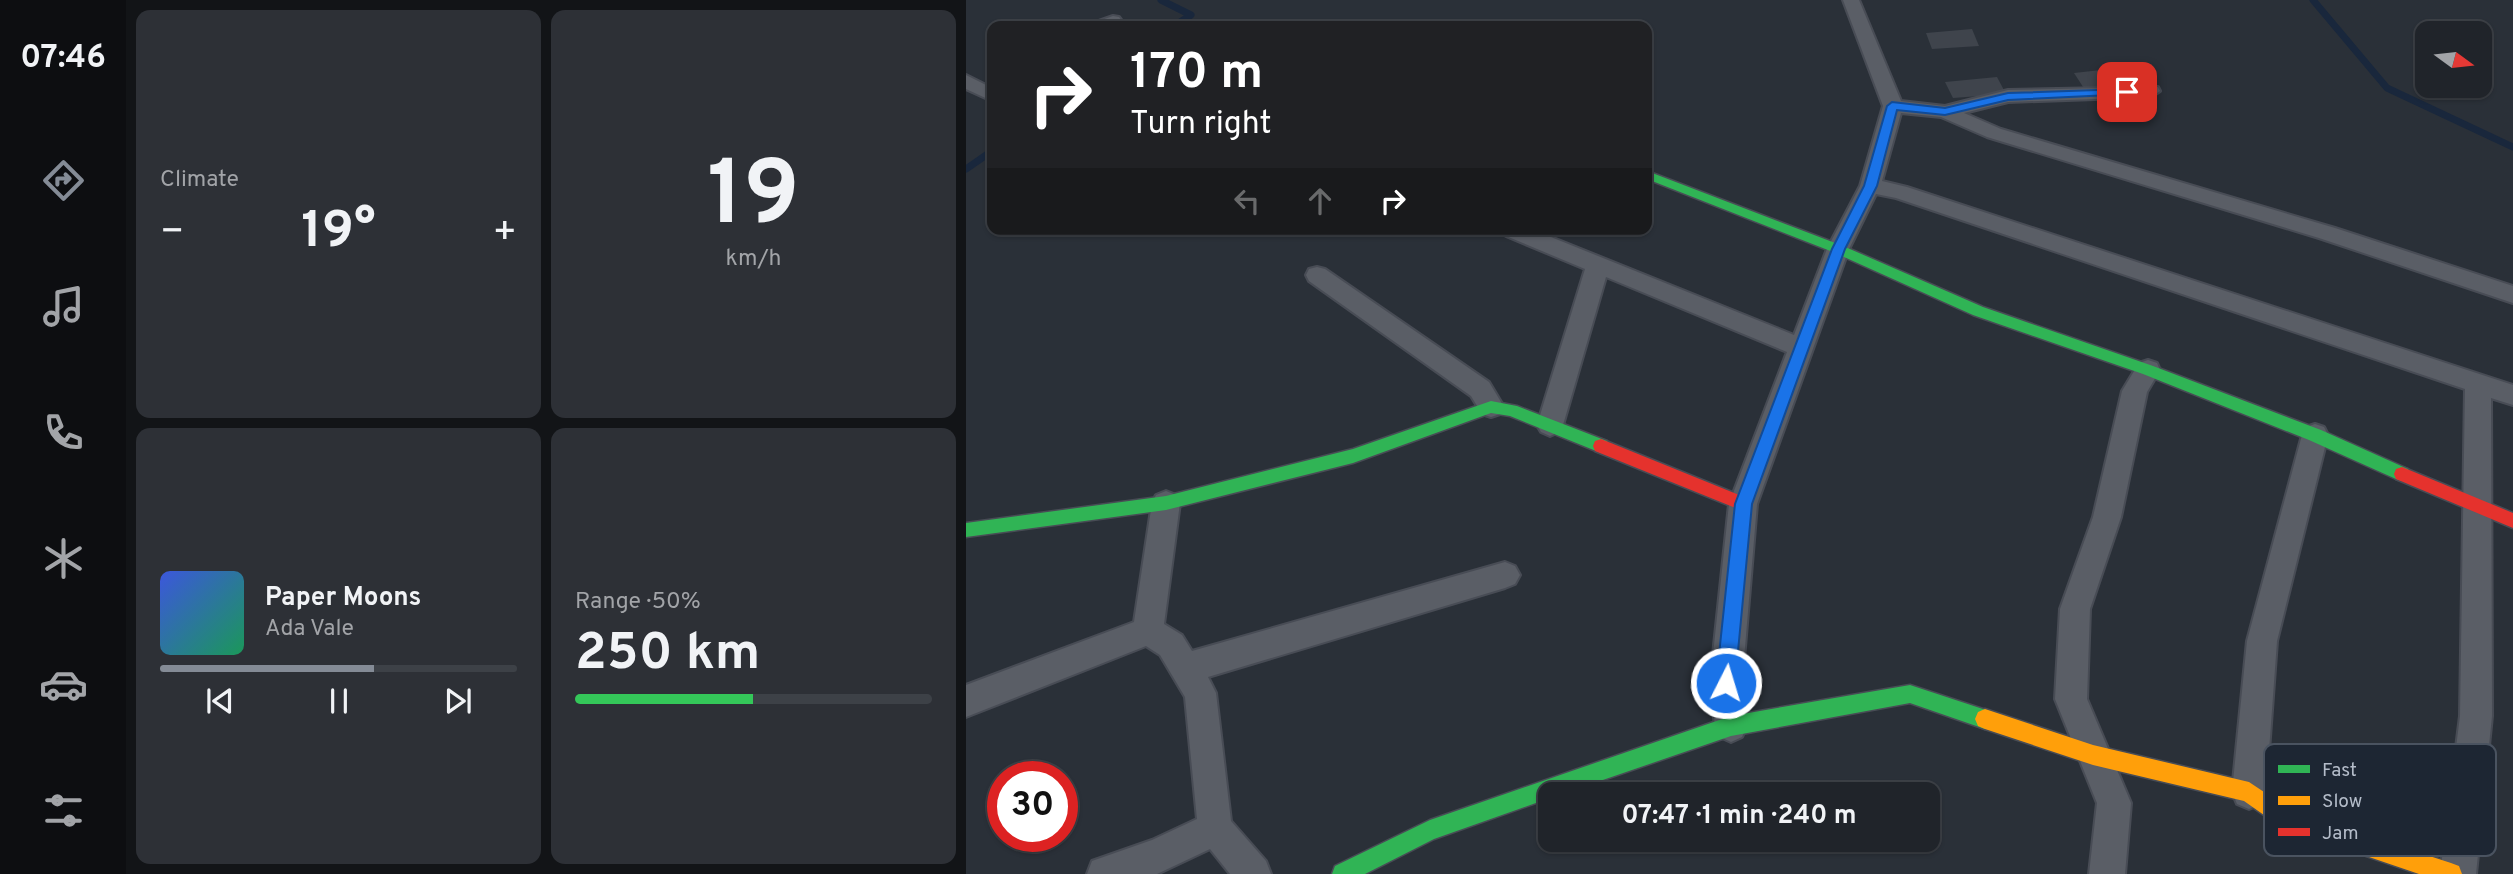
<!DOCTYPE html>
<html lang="en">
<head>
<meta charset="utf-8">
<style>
  body { margin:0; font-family:Overpass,sans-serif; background:#2d3036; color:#f1f3f6; height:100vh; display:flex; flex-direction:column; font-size:26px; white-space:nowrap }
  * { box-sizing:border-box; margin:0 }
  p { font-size:23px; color:#a2a4a8 }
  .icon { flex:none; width:38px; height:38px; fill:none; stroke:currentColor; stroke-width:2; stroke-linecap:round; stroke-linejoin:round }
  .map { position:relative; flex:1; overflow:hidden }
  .panel { display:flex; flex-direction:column; gap:10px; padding:10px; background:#121417; width:840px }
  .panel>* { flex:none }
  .banner { position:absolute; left:21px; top:21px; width:665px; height:214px; border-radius:14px; box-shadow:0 2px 5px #0004,0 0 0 2px #3d4147; background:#202124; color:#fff; overflow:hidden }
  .needle { width:46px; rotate:105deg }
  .controls { position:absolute; left:1449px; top:21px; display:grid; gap:14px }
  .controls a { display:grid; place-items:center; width:77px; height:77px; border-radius:14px; background:#20242a; box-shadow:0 2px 5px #0004,0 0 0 2px #3d4147; font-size:35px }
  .speed { position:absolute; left:21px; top:761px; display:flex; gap:14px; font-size:35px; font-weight:700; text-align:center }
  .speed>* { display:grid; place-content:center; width:91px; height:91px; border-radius:50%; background:#20242a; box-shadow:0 2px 5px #0004,0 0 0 2px #3d4147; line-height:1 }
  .speed .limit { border:10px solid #d22; background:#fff; color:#111 }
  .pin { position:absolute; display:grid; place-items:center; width:60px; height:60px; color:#fff; margin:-30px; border-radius:14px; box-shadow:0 4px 10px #0006 }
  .me { position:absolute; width:77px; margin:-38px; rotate:5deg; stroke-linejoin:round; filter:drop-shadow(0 0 5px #0008) }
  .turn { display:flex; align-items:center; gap:24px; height:147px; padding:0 28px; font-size:32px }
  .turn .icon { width:91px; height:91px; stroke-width:2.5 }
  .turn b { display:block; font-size:49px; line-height:60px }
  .lanes { display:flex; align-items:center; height:66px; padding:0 28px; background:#0003; justify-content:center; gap:35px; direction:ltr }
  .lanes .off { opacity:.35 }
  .big { font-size:52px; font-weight:700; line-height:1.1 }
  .panel .tile { flex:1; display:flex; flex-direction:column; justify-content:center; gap:10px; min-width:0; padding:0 24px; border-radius:14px; background:#2d3036 }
  .panel .dial { align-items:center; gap:0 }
  .dial b { font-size:91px; line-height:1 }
  .song { display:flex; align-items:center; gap:21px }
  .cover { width:84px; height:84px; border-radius:10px; background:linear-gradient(135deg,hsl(230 70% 55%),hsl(150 70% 35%)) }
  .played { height:7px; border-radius:4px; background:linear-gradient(90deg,#848b96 60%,#3d4147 60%) }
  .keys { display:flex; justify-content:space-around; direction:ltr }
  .heat { display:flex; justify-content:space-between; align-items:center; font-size:38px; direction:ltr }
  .charge { height:10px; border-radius:5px; background:linear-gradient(90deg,#34c759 50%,#3d4147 0) }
  .panel .tiles { flex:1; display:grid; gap:10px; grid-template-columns:repeat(2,1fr) }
  .trip { position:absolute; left:572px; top:782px; width:402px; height:70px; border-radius:14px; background:#20242a; box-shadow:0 2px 5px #0004,0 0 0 2px #3d4147; font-weight:700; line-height:70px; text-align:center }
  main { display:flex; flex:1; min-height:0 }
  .dock { display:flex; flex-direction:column; width:126px; justify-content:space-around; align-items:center; background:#0d0e11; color:#a2a4a8 }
  .dock .icon { width:49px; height:49px }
  .dock .selected { color:#848b96 }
  .dock b { font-size:32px; color:#f1f3f6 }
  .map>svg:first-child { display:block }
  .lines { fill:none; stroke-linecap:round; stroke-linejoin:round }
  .stream { stroke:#19273c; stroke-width:7 }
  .building { fill:#3f444c }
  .street-casing { stroke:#484c55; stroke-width:4 }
  .fast-casing { stroke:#484c55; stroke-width:3 }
  .slow-casing { stroke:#484c55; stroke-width:3 }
  .jam-casing { stroke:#484c55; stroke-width:3 }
  .street { fill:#5a5e66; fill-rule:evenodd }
  .fast { fill:#30b455; fill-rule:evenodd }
  .slow { fill:#ff9f0a; fill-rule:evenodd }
  .jam { fill:#e5322d; fill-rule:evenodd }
  .route { fill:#1a73e8; stroke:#114b97; stroke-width:2 }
  .key { fill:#1d2633; stroke:#4a5360; stroke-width:2 }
  .key-label { font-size:19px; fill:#b4bcc9 }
</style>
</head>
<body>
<main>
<nav class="dock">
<b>07:46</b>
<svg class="icon selected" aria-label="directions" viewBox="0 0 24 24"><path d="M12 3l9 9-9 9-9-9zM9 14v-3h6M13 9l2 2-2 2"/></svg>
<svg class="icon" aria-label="music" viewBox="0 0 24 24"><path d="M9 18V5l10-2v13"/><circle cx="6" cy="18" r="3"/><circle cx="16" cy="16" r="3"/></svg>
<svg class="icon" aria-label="phone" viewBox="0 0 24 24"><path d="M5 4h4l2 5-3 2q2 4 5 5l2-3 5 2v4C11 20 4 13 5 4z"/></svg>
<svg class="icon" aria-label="climate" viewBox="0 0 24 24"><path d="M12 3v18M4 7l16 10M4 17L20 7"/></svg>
<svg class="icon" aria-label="car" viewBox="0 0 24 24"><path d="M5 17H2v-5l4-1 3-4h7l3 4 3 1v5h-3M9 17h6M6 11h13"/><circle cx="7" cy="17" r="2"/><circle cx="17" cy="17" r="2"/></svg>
<svg class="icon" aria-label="filters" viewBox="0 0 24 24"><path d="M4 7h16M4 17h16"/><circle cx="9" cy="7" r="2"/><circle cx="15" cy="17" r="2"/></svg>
</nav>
<section class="panel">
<div class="tiles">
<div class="tile"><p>Climate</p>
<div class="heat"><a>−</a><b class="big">19°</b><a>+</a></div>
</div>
<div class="tile dial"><b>19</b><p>km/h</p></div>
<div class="tile">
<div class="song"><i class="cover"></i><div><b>Paper Moons</b><p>Ada Vale</p></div></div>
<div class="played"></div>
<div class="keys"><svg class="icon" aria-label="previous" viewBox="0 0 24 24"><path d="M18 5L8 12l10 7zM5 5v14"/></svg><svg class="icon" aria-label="pause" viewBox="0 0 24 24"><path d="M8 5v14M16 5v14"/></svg><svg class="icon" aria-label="next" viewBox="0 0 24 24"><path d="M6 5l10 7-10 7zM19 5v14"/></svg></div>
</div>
<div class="tile"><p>Range · 50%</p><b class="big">250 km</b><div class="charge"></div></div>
</div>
</section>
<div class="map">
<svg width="1547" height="874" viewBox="0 0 1547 874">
  <rect width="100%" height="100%" fill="#2a3038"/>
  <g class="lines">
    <g class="stream">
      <polyline points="195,0 225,15 208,26"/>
      <polyline points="1347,0 1421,88 1547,147"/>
      <polyline points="0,169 26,151"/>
    </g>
  </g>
  <g class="building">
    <polygon points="1006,29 1013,46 966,49 960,33"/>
    <polygon points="1135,70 1148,90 1121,93 1108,73"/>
    <polygon points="1031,77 1040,94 987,98 979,82"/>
  </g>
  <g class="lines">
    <defs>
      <g id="street">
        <polygon points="877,0 893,0 935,101 979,106 1042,90 1192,87 1194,91 1185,97 1042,102 998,113 1035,129 1369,228 1547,286 1547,303 1353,238 1021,137 975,117 935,113 916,181 941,187 1547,385 1547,405 1525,398 1526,716 1510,874 1474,874 1494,716 1499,389 930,198 910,194 883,249 791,504 776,683 781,726 776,737 765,742 754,737 749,726 744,683 763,504 821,352 640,277 597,425 593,432 584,436 575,432 571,425 619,269 540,236 537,231 565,229 828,335 861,249 894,186 917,106"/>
        <polygon points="147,16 153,17 156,21 153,25 127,26 130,22"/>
        <polygon points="0,75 26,88 26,101 0,89"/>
        <polygon points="351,267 359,269 523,382 538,407 534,414 525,417 516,414 505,396 343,281 340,275 343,269"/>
        <polygon points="1182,360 1191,363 1194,370 1181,392 1155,517 1124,609 1121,699 1165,803 1159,874 1123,874 1131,803 1089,699 1094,609 1127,517 1156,391 1173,363"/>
        <polygon points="1349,424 1358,427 1362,435 1311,641 1300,792 1295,804 1283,809 1271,804 1266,792 1281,641 1336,435 1340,427"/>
        <polygon points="200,491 210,495 214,503 198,624 216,635 226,651 539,562 549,566 554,575 549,584 539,588 242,677 250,693 265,821 300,861 305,874 264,874 244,849 191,874 121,874 126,861 186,840 231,819 219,697 194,655 180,646 0,717 0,685 168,622 186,503 190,495"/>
      </g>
      <g id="fast">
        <polygon points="681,171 877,246 1017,307 1187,366 1355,430 1442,469 1444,474 1442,479 1436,481 1430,479 1343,440 1177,374 1007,315 867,252 681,179"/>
        <polygon points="525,401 551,406 641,441 643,446 641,451 635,453 544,416 525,413 387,463 200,510 0,537 0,523 200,496 387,449"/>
        <polygon points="944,685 1026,712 1029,719 1026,726 1019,729 944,703 765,736 596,794 584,794 584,798 468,839 399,874 366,874 369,866 464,820 765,716"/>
      </g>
      <polygon id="slow" points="1019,709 1127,745 1283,782 1328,812 1485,863 1493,866 1496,874 1453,874 1315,827 1278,801 1127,765 1019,729 1012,726 1009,719 1012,712"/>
      <g id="jam">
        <polygon points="635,439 783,499 785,504 783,509 777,511 629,451 627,446 629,441"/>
        <polygon points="1436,467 1547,513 1547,528 1430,479 1428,474 1430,469"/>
      </g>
    </defs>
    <use href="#street" class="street-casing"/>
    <use href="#fast" class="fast-casing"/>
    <use href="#slow" class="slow-casing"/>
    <use href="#jam" class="jam-casing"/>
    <use href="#street" class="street"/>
    <use href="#fast" class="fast"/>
    <use href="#slow" class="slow"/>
    <use href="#jam" class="jam"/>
  </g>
  <polygon class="route" points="1161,89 1167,92 1165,94 1042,100 979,115 931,110 911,186 879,249 786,504 769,683 766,689 760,692 753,689 750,683 769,504 866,249 898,186 921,106 926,102 979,108 1042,93"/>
  <rect x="1298" y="744" width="232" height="112" rx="10" class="key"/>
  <rect x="1312" y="765" width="32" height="8" fill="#30b455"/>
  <rect x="1312" y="796" width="32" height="9" fill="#ff9f0a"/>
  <rect x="1312" y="828" width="32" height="8" fill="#e5322d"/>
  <g class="key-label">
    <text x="1356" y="776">Fast</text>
    <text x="1356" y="807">Slow</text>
    <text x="1356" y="839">Jam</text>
  </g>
</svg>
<div class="controls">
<a><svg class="needle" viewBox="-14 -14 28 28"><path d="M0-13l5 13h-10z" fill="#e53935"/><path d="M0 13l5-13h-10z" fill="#a2a4a8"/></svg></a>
</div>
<div class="speed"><div class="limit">30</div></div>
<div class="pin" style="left:1161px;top:92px;background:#d93025"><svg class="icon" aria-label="arrive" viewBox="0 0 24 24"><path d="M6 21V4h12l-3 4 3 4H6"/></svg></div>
<svg class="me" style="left:760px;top:683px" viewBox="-20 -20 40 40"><circle r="17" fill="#1a73e8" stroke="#fff" stroke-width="3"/><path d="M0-11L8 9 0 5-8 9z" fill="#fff"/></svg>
<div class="trip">07:47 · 1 min · 240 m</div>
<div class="banner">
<div class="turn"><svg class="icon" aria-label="right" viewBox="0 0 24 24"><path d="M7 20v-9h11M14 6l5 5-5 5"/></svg><div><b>170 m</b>Turn right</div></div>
<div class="lanes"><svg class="icon off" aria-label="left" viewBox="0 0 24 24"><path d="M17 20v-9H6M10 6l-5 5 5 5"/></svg><svg class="icon off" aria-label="ahead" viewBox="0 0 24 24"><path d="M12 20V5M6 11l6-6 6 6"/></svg><svg class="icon" aria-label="right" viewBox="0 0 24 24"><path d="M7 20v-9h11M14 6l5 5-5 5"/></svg></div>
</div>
</div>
</main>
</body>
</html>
